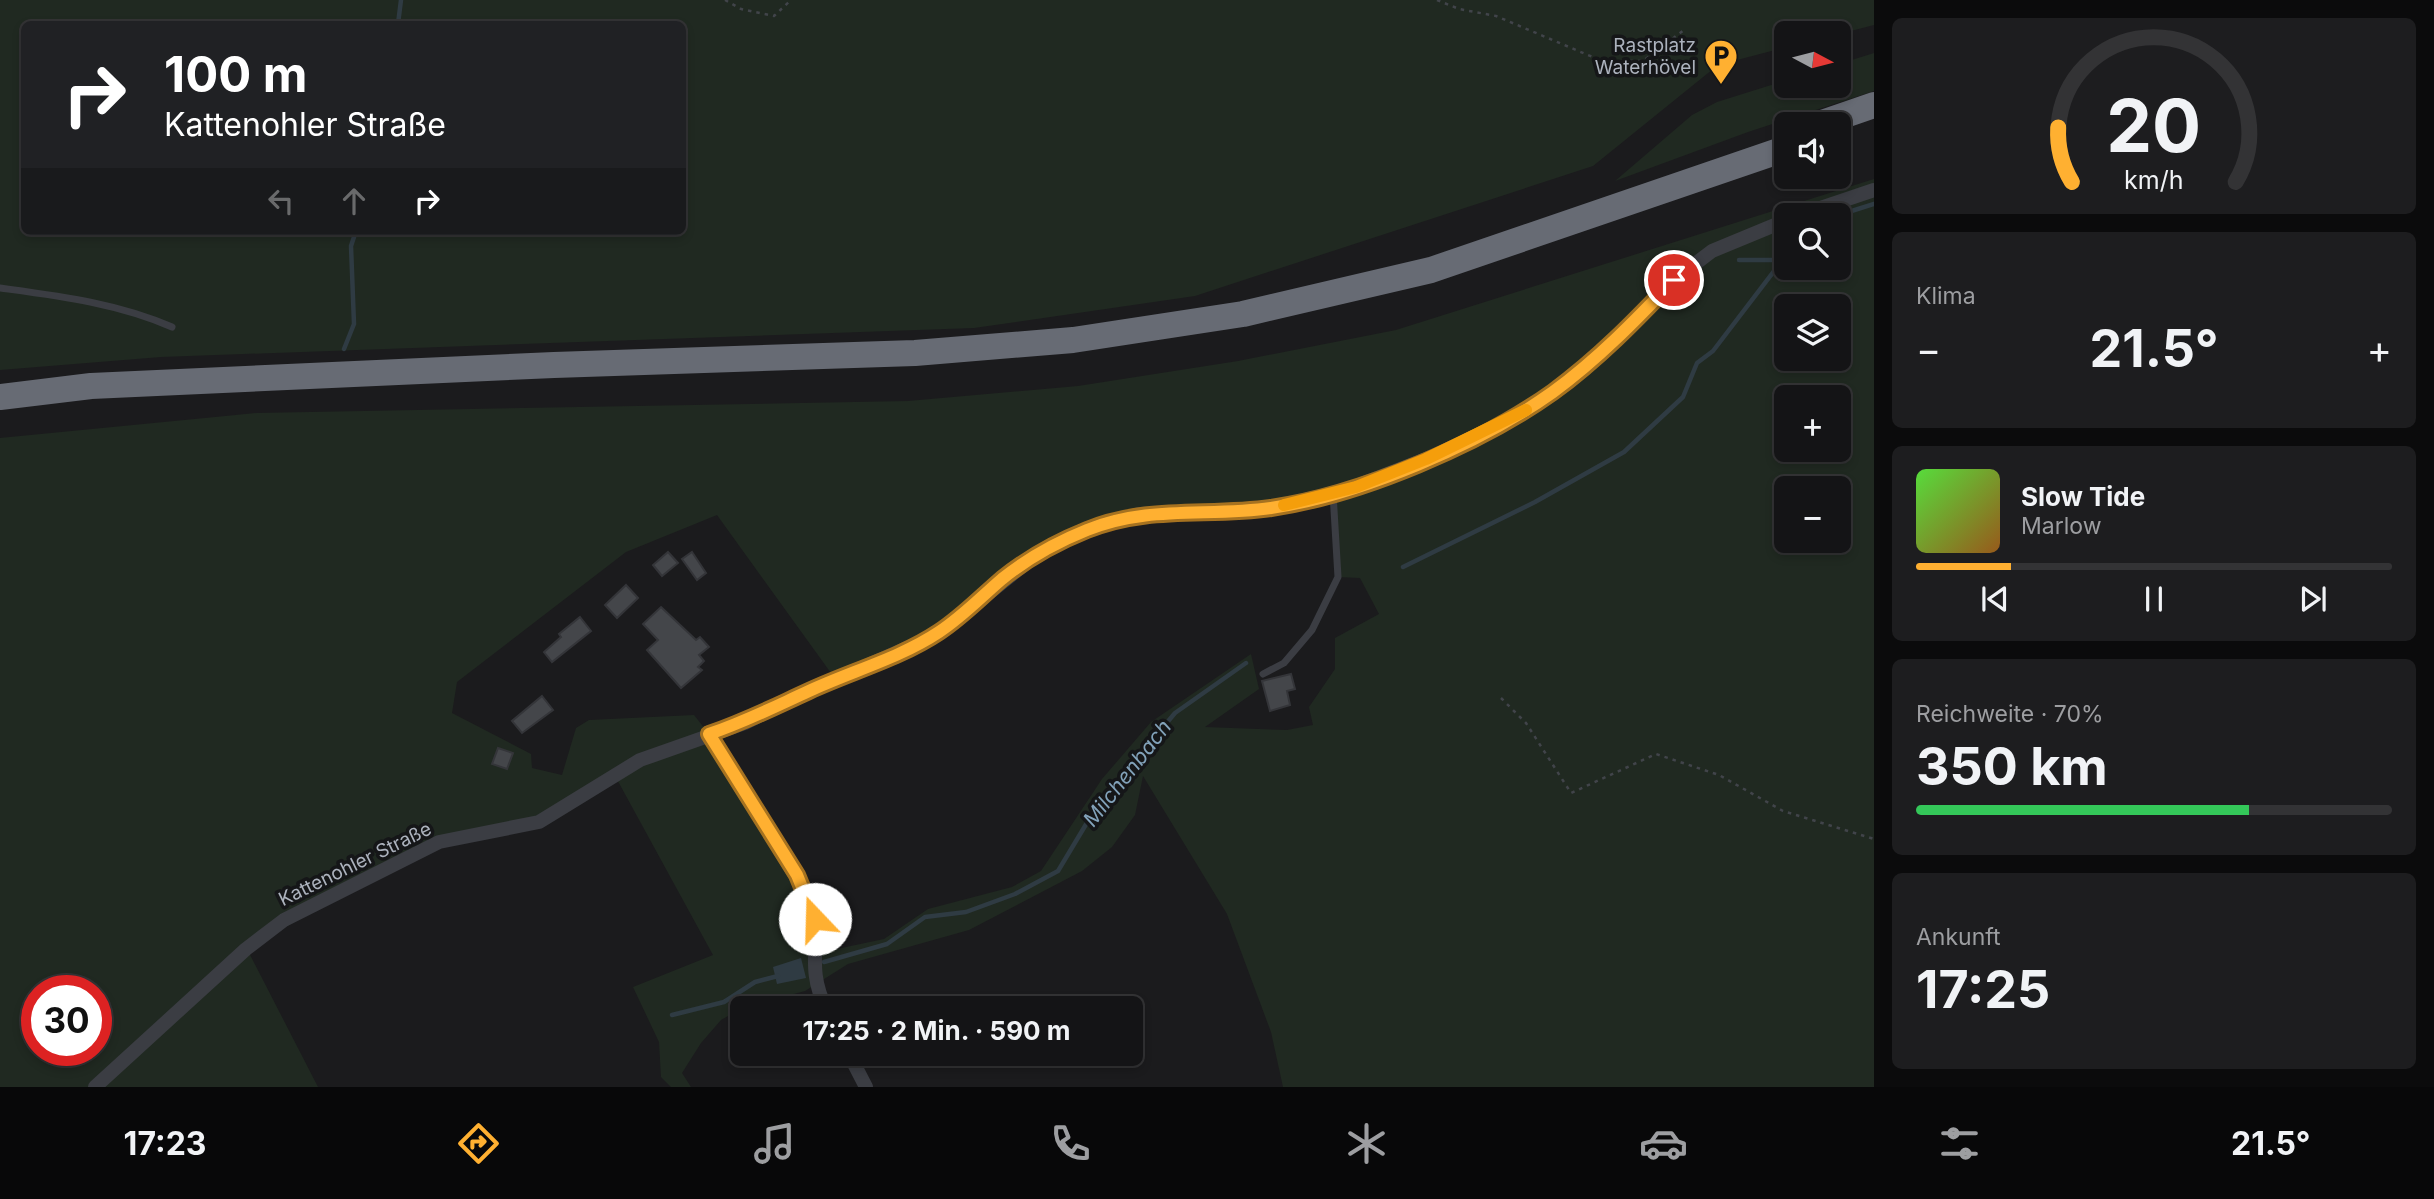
<!DOCTYPE html>
<html lang="de">
<head>
<meta charset="utf-8">
<style>
  body { margin:0; font-family:Inter,sans-serif; background:#1d1d1f; color:#f1f3f6; height:100vh; display:flex; flex-direction:column; font-size:26px; white-space:nowrap }
  * { box-sizing:border-box; margin:0 }
  p { font-size:23px; color:#9d9ea1 }
  .icon { flex:none; width:38px; height:38px; fill:none; stroke:currentColor; stroke-width:2; stroke-linecap:round; stroke-linejoin:round }
  .map { position:relative; flex:1; overflow:hidden }
  .drawer { display:flex; flex-direction:column; gap:18px; padding:18px; background:#0b0b0c; width:560px }
  .drawer>* { flex:none }
  .banner { position:absolute; left:21px; top:21px; width:665px; height:214px; border-radius:10px; box-shadow:0 4px 10px #0003,0 0 0 2px #333335; background:#202124; color:#fff; overflow:hidden }
  .needle { width:46px; rotate:97deg }
  .controls { position:absolute; left:1774px; top:21px; display:grid; gap:14px }
  .controls a { display:grid; place-items:center; width:77px; height:77px; border-radius:10px; background:#141416; box-shadow:0 4px 10px #0003,0 0 0 2px #333335; font-size:35px }
  .speed { position:absolute; left:21px; top:975px; display:flex; gap:14px; font-size:35px; font-weight:700; text-align:center }
  .speed>* { display:grid; place-content:center; width:91px; height:91px; border-radius:50%; background:#141416; box-shadow:0 4px 10px #0003,0 0 0 2px #333335; line-height:1 }
  .speed .limit { border:10px solid #d22; background:#fff; color:#111 }
  .pin { position:absolute; display:grid; place-items:center; width:60px; height:60px; color:#fff; margin:-30px; border:4px solid #fff; border-radius:50%; box-shadow:0 2px 7px #0007 }
  .me { position:absolute; width:77px; margin:-38px; rotate:339deg; stroke-linejoin:round; filter:drop-shadow(0 0 5px #0008) }
  .turn { display:flex; align-items:center; gap:24px; height:147px; padding:0 28px; font-size:32px }
  .turn .icon { width:91px; height:91px; stroke-width:2.5 }
  .turn b { display:block; font-size:49px; line-height:60px }
  .lanes { display:flex; align-items:center; height:66px; padding:0 28px; background:#0003; justify-content:center; gap:35px; direction:ltr }
  .lanes .off { opacity:.35 }
  .big { font-size:52px; font-weight:700; line-height:1.1 }
  .drawer .card { flex:1; display:flex; flex-direction:column; justify-content:center; gap:10px; min-width:0; padding:0 24px; border-radius:10px; background:#1d1d1f }
  .drawer .dial { align-items:center; gap:0 }
  .dial svg { height:182px; overflow:visible; fill:none; stroke:#333335; stroke-width:7; stroke-linecap:round; text-anchor:middle }
  .dial text { fill:#f1f3f6; stroke:none }
  .song { display:flex; align-items:center; gap:21px }
  .cover { width:84px; height:84px; border-radius:10px; background:linear-gradient(135deg,hsl(110 70% 55%),hsl(30 70% 35%)) }
  .played { height:7px; border-radius:4px; background:linear-gradient(90deg,#ffb031 20%,#333335 20%) }
  .keys { display:flex; justify-content:space-around; direction:ltr }
  .heat { display:flex; justify-content:space-between; align-items:center; font-size:38px; direction:ltr }
  .charge { height:10px; border-radius:5px; background:linear-gradient(90deg,#34c759 70%,#333335 0) }
  .trip { position:absolute; left:730px; top:996px; width:413px; height:70px; border-radius:10px; background:#141416; box-shadow:0 4px 10px #0003,0 0 0 2px #333335; font-weight:700; line-height:70px; text-align:center }
  .menu { display:flex; height:112px; justify-content:space-around; align-items:center; background:#080809; color:#9d9ea1 }
  .menu .icon { width:49px; height:49px }
  .menu .on { color:#ffb031 }
  .menu b { font-size:32px; color:#f1f3f6 }
  main { display:flex; flex:1; min-height:0 }
  .map>svg:first-child { display:block }
  .green { fill:#202921; fill-rule:evenodd }
  .water { fill:#2f3b43 }
  .lines { fill:none; stroke-linecap:round; stroke-linejoin:round }
  .stream { stroke:#2f3b43; stroke-width:4.5 }
  .building { fill:#44464a; stroke:#343539; stroke-width:2 }
  .path { stroke:#41444a; stroke-width:2.5; stroke-dasharray:3.5 5; stroke-linecap:butt }
  .service { stroke:#3b3d43; stroke-width:7 }
  .minor { stroke:#3b3d43; stroke-width:14 }
  .motorway { stroke:#676b74; stroke-width:26 }
  .route-casing { stroke:#a67220; stroke-width:18 }
  .route { stroke:#ffb031; stroke-width:12 }
  .slow { stroke:#f59e0b; stroke-width:12 }
  .labels { text-anchor:middle; dominant-baseline:central; stroke-width:7; stroke-linejoin:round; paint-order:stroke }
  .poi-label { font-size:19px; fill:#acb2bd; stroke:#151618; text-anchor:end }
  .street-label { font-size:19px; fill:#acb2bd; stroke:#151618 }
  .water-label { font-size:21px; font-style:italic; fill:#82a2ba; stroke:#151618 }
</style>
</head>
<body>
<main>
<div class="map">
<svg width="1874" height="1087" viewBox="0 0 1874 1087">
  <rect width="100%" height="100%" fill="#1b1b1d"/>
  <g class="green">
    <path d="M0 0H1874V25L1839 34 1787 33V47L1718 65 1593 166 1195 296 974 328 161 357 0 370ZM24 24H682V231H24Z"/>
    <polygon points="1874,53 1874,91 1748,132 1615,181 1692,115 1717,102 1787,80 1787,86 1839,86 1839,64"/>
    <path d="M1874 179V1087H1283L1271 1032 1227 914 1143 776 1135 815 1112 847 1082 871 969 930 848 964 805 991 742 1008 721 1020 701 1043 682 1073 691 1087H671L661 1077 659 1042 633 987 713 955 614 774 557 812 425 848 247 949 318 1087H0V438L257 413 908 401 1078 386 1238 361 1396 330ZM1787 215H1839V268H1787ZM1787 306H1839V359H1787ZM1787 397H1839V450H1787ZM1787 488H1839V541H1787ZM1333 494 1338 577 1360 578 1379 614 1335 638V669L1309 707 1313 725 1287 730 1205 727 1259 689 1251 654 1151 722 1102 779 1041 871 1012 887 928 909 884 939 813 954 805 890 709 734 694 715 589 720 576 728 562 775 532 768 531 754 452 713 457 682 626 552 717 515 836 680 953 622 1070 537 1171 511 1298 502ZM37 990H96V1050H37Z"/>
  </g>
  <polygon class="water" points="801,958 806,978 777,984 773,967"/>
  <g class="lines">
    <g class="stream">
      <polyline points="398,24 401,0"/>
      <polyline points="1839,215 1874,204"/>
      <polyline points="1739,260 1783,260"/>
      <polyline points="344,349 354,324 351,246 356,231"/>
      <polyline points="1403,567 1535,502 1624,452 1683,397 1697,363 1713,351 1787,254"/>
      <polyline points="824,962 887,944 925,917 966,912 1015,894 1058,871 1097,806 1175,713 1246,663"/>
      <polyline points="672,1015 724,1002 755,982 778,976"/>
    </g>
  </g>
  <g class="building">
    <polygon points="668,552 678,563 662,576 653,565"/>
    <polygon points="692,552 706,573 697,580 682,559"/>
    <polygon points="626,585 638,598 617,618 605,605"/>
    <polygon points="661,607 696,640 700,637 709,647 699,655 704,661 698,667 702,670 681,688 647,650 658,640 643,624"/>
    <polygon points="580,617 591,631 552,662 544,652 561,637 559,634"/>
    <polygon points="1291,674 1295,689 1287,691 1290,705 1270,711 1262,681"/>
    <polygon points="542,696 553,710 522,733 512,721"/>
    <polygon points="498,748 513,753 507,769 492,764"/>
  </g>
  <g class="lines">
    <g class="path">
      <polyline points="725,0 741,9 774,16 791,0"/>
      <polyline points="1437,0 1459,9 1496,16 1602,61 1643,61 1684,30"/>
      <polyline points="1501,698 1526,723 1571,793 1656,754 1719,775 1783,811 1874,839"/>
    </g>
    <g class="service">
      <path d="M0 288C59 296 117 303 172 327"/>
      <polyline points="1263,674 1284,663 1312,630 1338,577 1333,493"/>
    </g>
    <g class="minor">
      <polyline points="1800,215 1874,190"/>
      <path d="M709 734 810 900C824 939 804 965 826 1008"/>
      <polyline points="849,1054 866,1087"/>
      <polyline points="95,1087 246,949 284,920 439,842 539,822 640,760 745,723 809,691 923,641 953,622 1035,556 1088,529 1139,514 1272,508 1346,490 1426,459 1503,423 1554,391 1626,331 1674,280 1712,251 1787,220"/>
    </g>
    <g class="motorway">
      <polyline points="1819,124 1874,105"/>
      <polyline points="0,397 91,386 554,365 915,353 1073,340 1243,314 1431,270 1787,148"/>
    </g>
  </g>
  <g class="lines">
    <defs>
      <path id="route" d="M815 919 797 875 709 734C747 721 774 707 809 691 852 671 900 658 939 632 962 617 981 597 1002 579 1028 558 1057 542 1087 530 1148 505 1208 517 1271 508 1360 495 1480 444 1553 392 1598 359 1636 320 1674 280"/>
    </defs>
    <use href="#route" class="route-casing"/>
    <use href="#route" class="route"/>
    <polyline class="slow" points="1284,505 1356,487 1426,459 1526,410"/>
  </g>
  <defs>
    <symbol id="parking-pin" viewBox="-11 -11 22 30"><path d="M0 17L-7.5 6A9.5 9.5 0 1 1 7.5 6Z" fill="#ffb031" stroke="#151618"/><path d="M-3.5-5.5H1a3.5 3.5 0 0 1 0 7H-1V5.5H-3.5ZM-1-3.4V-.6H.8a1.4 1.4 0 0 0 0-2.8Z" fill="#111"/></symbol>
  </defs>
  <g fill-rule="evenodd">
    <use href="#parking-pin" x="1702" y="37" width="38" height="52"/>
  </g>
  <g class="labels">
    <g class="poi-label">
      <text x="1696" y="45">Rastplatz<tspan x="1696" dy="22">Waterhövel</tspan></text>
    </g>
    <g class="street-label">
      <text transform="translate(355 864) rotate(-26)">Kattenohler Straße</text>
    </g>
    <g class="water-label">
      <text transform="translate(1127 773) rotate(-52)">Milchenbach</text>
    </g>
  </g>
</svg>
<div class="controls">
<a><svg class="needle" viewBox="-14 -14 28 28"><path d="M0-13l5 13h-10z" fill="#e53935"/><path d="M0 13l5-13h-10z" fill="#9d9ea1"/></svg></a>
<a><svg class="icon" aria-label="sound" viewBox="0 0 24 24"><path d="M4 9h4l5-4v14l-5-4H4zM17 9q2 3 0 6"/></svg></a>
<a><svg class="icon" aria-label="search" viewBox="0 0 24 24"><circle cx="10" cy="10" r="6"/><path d="M15 15l6 6"/></svg></a>
<a><svg class="icon" aria-label="layers" viewBox="0 0 24 24"><path d="M12 4l9 5-9 5-9-5zM3 14l9 5 9-5"/></svg></a>
<a>+</a>
<a>−</a>
</div>
<div class="speed"><div class="limit">30</div></div>
<div class="pin" style="left:1674px;top:280px;background:#d93025"><svg class="icon" aria-label="arrive" viewBox="0 0 24 24"><path d="M6 21V4h12l-3 4 3 4H6"/></svg></div>
<svg class="me" style="left:815px;top:919px" viewBox="-20 -20 40 40"><circle r="19" fill="#fff"/><path d="M0-13L10 11 0 6-10 11z" fill="#ffb031"/></svg>
<div class="trip">17:25 · 2 Min. · 590 m</div>
<div class="banner">
<div class="turn"><svg class="icon" aria-label="right" viewBox="0 0 24 24"><path d="M7 20v-9h11M14 6l5 5-5 5"/></svg><div><b>100 m</b>Kattenohler Straße</div></div>
<div class="lanes"><svg class="icon off" aria-label="left" viewBox="0 0 24 24"><path d="M17 20v-9H6M10 6l-5 5 5 5"/></svg><svg class="icon off" aria-label="ahead" viewBox="0 0 24 24"><path d="M12 20V5M6 11l6-6 6 6"/></svg><svg class="icon" aria-label="right" viewBox="0 0 24 24"><path d="M7 20v-9h11M14 6l5 5-5 5"/></svg></div>
</div>
</div>
<section class="drawer">
<div class="card dial"><svg viewBox="0 0 100 80">
<path d="M14 69A42 42 0 1 1 86 69"/>
<path d="M14 69A42 42 0 0 1 8 45" stroke="#ffb031"/>
<text x="50" y="56" font-size="32" font-weight="700">20</text>
<text x="50" y="72" font-size="11">km/h</text>
</svg></div>
<div class="card"><p>Klima</p>
<div class="heat"><a>−</a><b class="big">21.5°</b><a>+</a></div>
</div>
<div class="card">
<div class="song"><i class="cover"></i><div><b>Slow Tide</b><p>Marlow</p></div></div>
<div class="played"></div>
<div class="keys"><svg class="icon" aria-label="previous" viewBox="0 0 24 24"><path d="M18 5L8 12l10 7zM5 5v14"/></svg><svg class="icon" aria-label="pause" viewBox="0 0 24 24"><path d="M8 5v14M16 5v14"/></svg><svg class="icon" aria-label="next" viewBox="0 0 24 24"><path d="M6 5l10 7-10 7zM19 5v14"/></svg></div>
</div>
<div class="card"><p>Reichweite · 70%</p><b class="big">350 km</b><div class="charge"></div></div>
<div class="card"><p>Ankunft</p><b class="big">17:25</b></div>
</section>
</main>
<nav class="menu">
<b>17:23</b>
<svg class="icon on" aria-label="directions" viewBox="0 0 24 24"><path d="M12 3l9 9-9 9-9-9zM9 14v-3h6M13 9l2 2-2 2"/></svg>
<svg class="icon" aria-label="music" viewBox="0 0 24 24"><path d="M9 18V5l10-2v13"/><circle cx="6" cy="18" r="3"/><circle cx="16" cy="16" r="3"/></svg>
<svg class="icon" aria-label="phone" viewBox="0 0 24 24"><path d="M5 4h4l2 5-3 2q2 4 5 5l2-3 5 2v4C11 20 4 13 5 4z"/></svg>
<svg class="icon" aria-label="climate" viewBox="0 0 24 24"><path d="M12 3v18M4 7l16 10M4 17L20 7"/></svg>
<svg class="icon" aria-label="car" viewBox="0 0 24 24"><path d="M5 17H2v-5l4-1 3-4h7l3 4 3 1v5h-3M9 17h6M6 11h13"/><circle cx="7" cy="17" r="2"/><circle cx="17" cy="17" r="2"/></svg>
<svg class="icon" aria-label="filters" viewBox="0 0 24 24"><path d="M4 7h16M4 17h16"/><circle cx="9" cy="7" r="2"/><circle cx="15" cy="17" r="2"/></svg>
<b>21.5°</b>
</nav>
</body>
</html>
